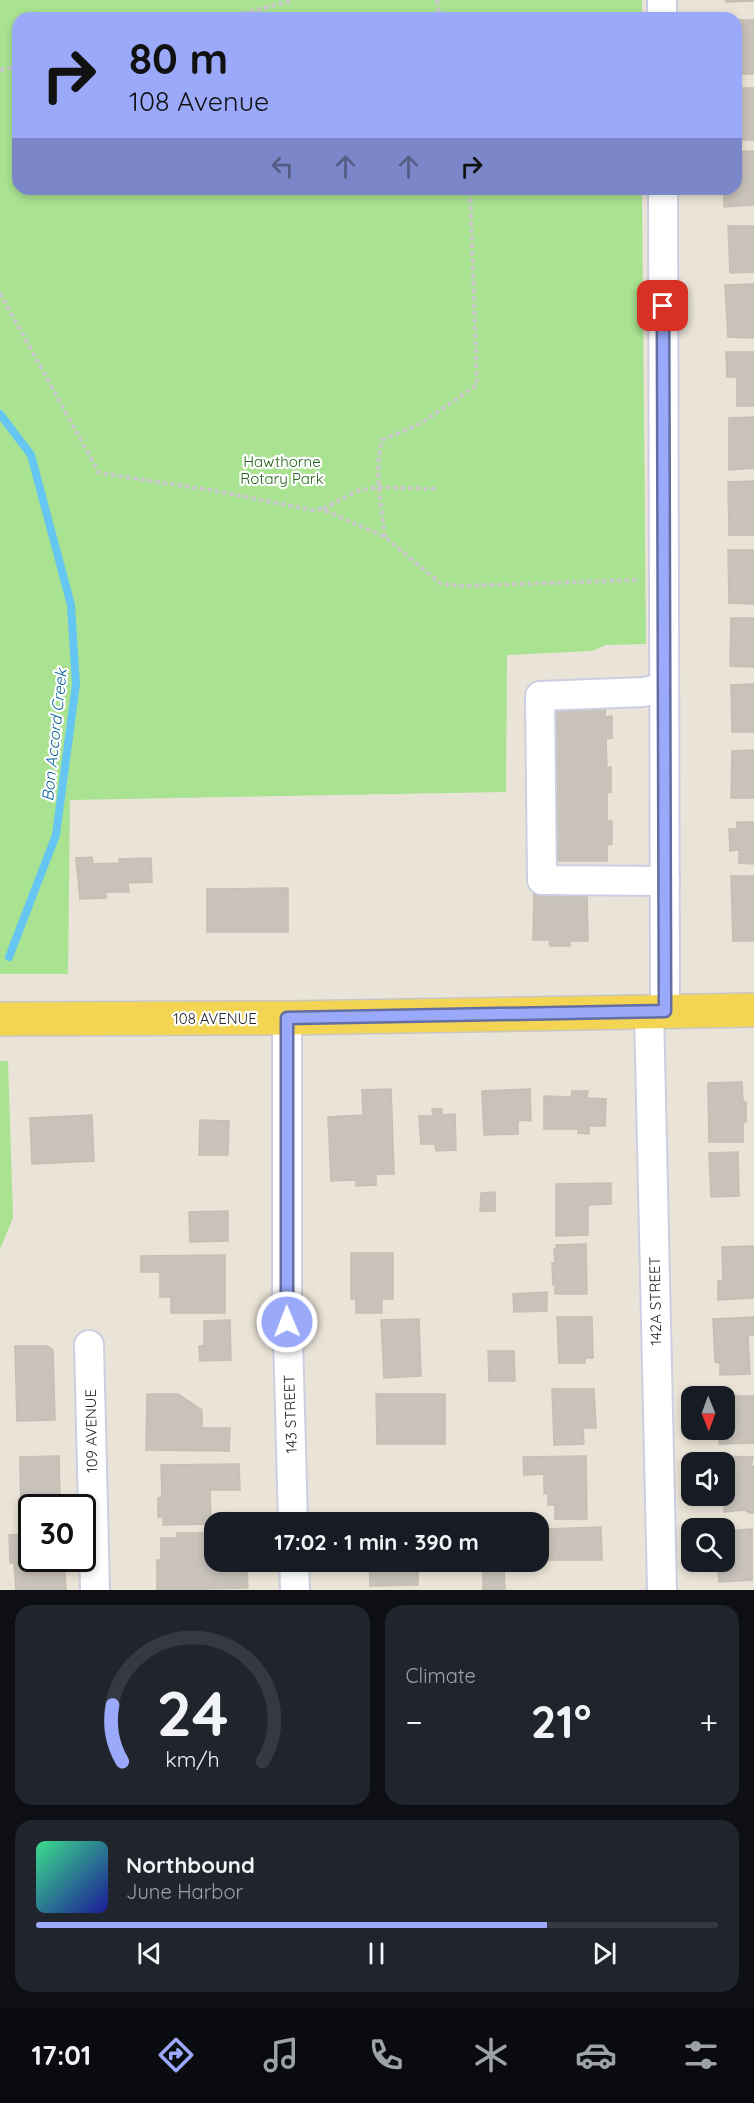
<!DOCTYPE html>
<html lang="en">
<head>
<meta charset="utf-8">
<style>
  body { margin:0; font-family:Quicksand,sans-serif; background:#20242c; color:#f1f3f6; height:100vh; display:flex; flex-direction:column; font-size:22px; white-space:nowrap }
  * { box-sizing:border-box; margin:0 }
  p { font-size:20px; color:#9ea1a6 }
  .icon { flex:none; width:33px; height:33px; fill:none; stroke:currentColor; stroke-width:2; stroke-linecap:round; stroke-linejoin:round }
  .map { position:relative; height:1590px; overflow:hidden }
  .panel { display:flex; flex-direction:column; gap:15px; padding:15px; background:#0d0f14; flex:1 }
  .panel>* { flex:none }
  .top-card { position:absolute; left:12px; top:12px; width:730px; height:183px; border-radius:18px; box-shadow:0 3px 9px #0003; background:#9aa9fa; color:#111; overflow:hidden }
  .needle { width:39px; rotate:179deg }
  .fabs { position:absolute; left:681px; top:1386px; display:grid; gap:12px }
  .fabs a { display:grid; place-items:center; width:54px; height:54px; border-radius:12px; background:#171b24; box-shadow:0 3px 9px #0003; font-size:30px }
  .speed { position:absolute; left:18px; top:1494px; display:flex; gap:12px; font-size:30px; font-weight:700; text-align:center }
  .speed>* { display:grid; place-content:center; width:78px; height:78px; border-radius:50%; background:#171b24; box-shadow:0 3px 9px #0003; line-height:1 }
  .speed .limit { border:3px solid #111; border-radius:9px; background:#fff; color:#111 }
  .pin { position:absolute; display:grid; place-items:center; width:51px; height:51px; color:#fff; margin:-26px; border-radius:12px; box-shadow:0 3px 9px #0006 }
  .me { position:absolute; width:66px; margin:-33px; rotate:359deg; stroke-linejoin:round; filter:drop-shadow(0 0 4px #0008) }
  .turn { display:flex; align-items:center; gap:21px; height:126px; padding:0 18px; font-size:27px }
  .turn .icon { width:78px; height:78px; stroke-width:2.5 }
  .turn b { display:block; font-size:42px; line-height:51px }
  .lanes { display:flex; align-items:center; height:57px; padding:0 18px; background:#0003; justify-content:center; gap:30px; direction:ltr }
  .lanes .off { opacity:.35 }
  .big { font-size:45px; font-weight:800; line-height:1.1 }
  .panel .tile { flex:1; display:flex; flex-direction:column; justify-content:center; gap:9px; min-width:0; padding:0 21px; border-radius:18px; background:#20242c }
  .panel .dial { align-items:center; gap:0 }
  .dial svg { height:156px; overflow:visible; fill:none; stroke:#363941; stroke-width:7; stroke-linecap:round; text-anchor:middle }
  .dial text { fill:#f1f3f6; stroke:none }
  .song { display:flex; align-items:center; gap:18px }
  .cover { width:72px; height:72px; border-radius:9px; background:linear-gradient(135deg,hsl(150 70% 55%),hsl(240 70% 35%)) }
  .played { height:6px; border-radius:3px; background:linear-gradient(90deg,#9aa9fa 75%,#363941 75%) }
  .keys { display:flex; justify-content:space-around; direction:ltr }
  .heat { display:flex; justify-content:space-between; align-items:center; font-size:33px; direction:ltr }
  .panel .tiles { flex:1; display:grid; gap:15px; grid-template-columns:1fr 1fr }
  .tile:last-child { grid-column:span 2 }
  .trip { position:absolute; left:204px; top:1512px; width:345px; height:60px; border-radius:18px; background:#171b24; box-shadow:0 3px 9px #0003; font-weight:800; line-height:60px; text-align:center }
  .menu { display:flex; height:96px; justify-content:space-around; align-items:center; background:#090b0e; color:#9ea1a6 }
  .menu .icon { width:42px; height:42px }
  .menu .on { color:#9aa9fa }
  .menu b { font-size:27px; color:#f1f3f6 }
  .map>svg:first-child { display:block }
  .green { fill:#a9e391 }
  .lines { fill:none; stroke-linecap:round; stroke-linejoin:round }
  .stream { stroke:#65c6f1; stroke-width:8 }
  .building { fill:#c8c2ba; stroke:#c5bfb1; stroke-width:1.5 }
  .minor-casing { stroke:#cccfe1; stroke-width:32 }
  .major-casing { stroke:#c7c7c7; stroke-width:36 }
  .path { stroke:#c7c7c7; stroke-width:4; stroke-dasharray:4.5 3; stroke-linecap:butt }
  .minor { stroke:#fff; stroke-width:28 }
  .major { stroke:#f3d553; stroke-width:33 }
  .route-casing { stroke:#646ea2; stroke-width:15 }
  .route { stroke:#9aa9fa; stroke-width:10 }
  .labels { text-anchor:middle; dominant-baseline:central; stroke-width:4.5; stroke-linejoin:round; paint-order:stroke }
  .park-label { font-size:15px; fill:#236317; stroke:#fff }
  .street-label { font-size:15px; fill:#262626; stroke:#fff }
  .water-label { font-size:16px; font-style:italic; fill:#0a6097; stroke:#fff }
</style>
</head>
<body>
<div class="map">
<svg width="754" height="1590" viewBox="0 0 754 1590">
  <rect width="100%" height="100%" fill="#eae3d7"/>
  <g class="green">
    <polygon points="0,0 642,0 642,18 18,18 18,189 642,189 646,644 606,645 592,651 507,655 506,792 70,800 68,974 0,974"/>
    <polygon points="0,1061 8,1061 13,1218 0,1249"/>
  </g>
  <g class="lines">
    <polyline class="stream" points="0,414 31,455 71,605 76,684 56,835 9,957"/>
  </g>
  <g class="building">
    <polygon points="726,0 754,0 754,1 726,2"/>
    <rect x="736" y="20" width="18" height="54"/>
    <rect x="736" y="88" width="18" height="52"/>
    <polygon points="754,151 754,205 724,207 724,189 736,189 736,152"/>
    <polygon points="728,226 754,226 754,272 730,273"/>
    <polygon points="754,284 754,338 728,337 725,285"/>
    <polygon points="726,352 754,352 754,406 737,406 737,377 727,377"/>
    <polygon points="754,417 754,468 729,470 729,418"/>
    <polygon points="754,481 754,535 729,535 728,482"/>
    <polygon points="728,550 754,550 754,604 729,603"/>
    <polygon points="731,618 754,618 754,667 730,666"/>
    <polygon points="754,684 754,732 732,732 731,685"/>
    <polygon points="553,700 606,700 605,717 612,716 612,738 606,739 607,768 611,767 611,792 607,793 607,821 612,821 612,844 607,845 607,861 556,861"/>
    <polygon points="754,750 754,798 731,798 732,751"/>
    <polygon points="737,822 754,822 754,864 739,863 739,850 730,851 729,829 737,829"/>
    <polygon points="92,857 93,864 119,863 119,859 151,858 152,882 128,883 129,892 106,892 106,898 80,899 76,858"/>
    <polygon points="731,876 754,876 754,941 733,941"/>
    <polygon points="288,888 288,932 207,932 207,889"/>
    <polygon points="534,890 587,891 588,941 570,941 570,946 550,946 549,940 533,940"/>
    <polygon points="742,1082 743,1102 746,1102 746,1122 743,1122 743,1142 709,1142 708,1083"/>
    <polygon points="391,1089 394,1174 376,1174 376,1185 356,1186 356,1180 331,1181 328,1117 363,1115 362,1090"/>
    <polygon points="530,1089 531,1121 518,1120 518,1134 484,1135 482,1091"/>
    <polygon points="572,1091 588,1091 587,1098 606,1099 605,1126 589,1126 589,1134 578,1133 578,1129 544,1129 544,1096 571,1097"/>
    <polygon points="432,1109 442,1109 442,1115 455,1114 456,1150 436,1151 435,1144 421,1144 419,1116 433,1116"/>
    <polygon points="92,1115 94,1161 32,1164 30,1118"/>
    <polygon points="200,1120 229,1121 228,1155 199,1155"/>
    <polygon points="738,1152 739,1196 711,1197 709,1153"/>
    <polygon points="611,1183 611,1204 588,1205 588,1235 556,1236 556,1184"/>
    <polygon points="495,1192 495,1211 480,1211 481,1193"/>
    <polygon points="228,1211 228,1241 190,1242 189,1212"/>
    <polygon points="586,1244 587,1294 555,1294 555,1285 553,1285 552,1263 555,1263 554,1249 557,1250 556,1245"/>
    <polygon points="754,1246 754,1298 718,1300 718,1281 723,1281 722,1247"/>
    <polygon points="351,1253 393,1253 393,1299 382,1299 382,1313 356,1313 356,1299 351,1299"/>
    <polygon points="225,1255 225,1313 171,1313 171,1297 160,1297 160,1272 141,1272 141,1256"/>
    <polygon points="547,1292 547,1311 514,1312 513,1294"/>
    <polygon points="557,1317 592,1317 593,1358 585,1358 585,1363 559,1363"/>
    <polygon points="754,1317 754,1335 748,1335 750,1374 720,1375 720,1363 715,1362 713,1319"/>
    <polygon points="419,1319 421,1376 384,1378 381,1320"/>
    <polygon points="230,1320 231,1360 200,1361 199,1346 204,1346 204,1321"/>
    <polygon points="15,1346 47,1346 53,1350 55,1420 17,1421"/>
    <polygon points="488,1351 514,1351 515,1381 489,1381"/>
    <polygon points="552,1389 594,1389 596,1428 583,1428 584,1444 554,1445"/>
    <polygon points="147,1394 178,1394 202,1410 202,1428 230,1428 229,1451 146,1450"/>
    <polygon points="376,1394 445,1394 445,1444 377,1444"/>
    <polygon points="717,1396 754,1396 754,1443 719,1444 718,1430 724,1430 724,1396"/>
    <polygon points="59,1456 60,1503 56,1503 56,1508 32,1508 32,1521 21,1521 20,1457"/>
    <polygon points="586,1456 587,1519 555,1519 555,1505 548,1505 548,1493 544,1494 544,1474 524,1475 523,1457"/>
    <polygon points="719,1456 753,1457 751,1466 754,1466 754,1513 749,1513 745,1510 724,1512 725,1499 720,1499 720,1496 724,1496 724,1462 719,1462"/>
    <polygon points="239,1464 240,1490 210,1490 211,1524 163,1525 163,1517 158,1517 158,1498 162,1497 161,1465"/>
    <polygon points="601,1527 602,1560 547,1560 547,1529"/>
    <polygon points="752,1529 752,1580 719,1582 718,1570 723,1571 727,1531"/>
    <polygon points="177,1533 214,1533 214,1562 228,1562 228,1564 222,1564 222,1568 247,1567 248,1588 157,1590 157,1560 161,1560 161,1538 177,1538"/>
    <polygon points="32,1534 32,1558 64,1558 66,1590 16,1590 14,1563 10,1563 9,1535"/>
    <polygon points="369,1562 418,1562 418,1585 370,1586"/>
    <polygon points="483,1568 504,1568 505,1590 483,1590"/>
  </g>
  <g class="lines">
    <defs>
      <g id="minor">
        <polyline points="662,0 662,18"/>
        <polyline points="663,189 665,1011"/>
        <polyline points="664,688 643,692 540,696 542,880 665,881"/>
        <polyline points="649,1011 662,1590"/>
        <polyline points="287,1018 287,1300 293,1522"/>
        <polyline points="89,1345 95,1590"/>
        <polyline points="294,1562 295,1590"/>
      </g>
      <polyline id="major" points="0,1019 287,1018 754,1010"/>
    </defs>
    <use href="#minor" class="minor-casing"/>
    <use href="#major" class="major-casing"/>
    <g class="path">
      <polyline points="437,0 440,18"/>
      <polyline points="228,18 293,0"/>
      <polyline points="0,70 18,66"/>
      <polyline points="0,293 99,473 216,491 312,510 322,509 385,537 441,584 462,586 638,580"/>
      <polyline points="323,509 357,491 379,487 436,489"/>
      <path d="M385 537C381 504 374 472 382 440L420 424 477 385 470 189"/>
    </g>
    <use href="#minor" class="minor"/>
    <use href="#major" class="major"/>
  </g>
  <g class="lines">
    <defs>
      <polyline id="route" points="287,1322 287,1018 665,1011 663,306"/>
    </defs>
    <use href="#route" class="route-casing"/>
    <use href="#route" class="route"/>
  </g>
  <g class="labels">
    <g class="park-label">
      <text x="282" y="461">Hawthorne<tspan x="282" dy="17">Rotary Park</tspan></text>
    </g>
    <g class="street-label">
      <text x="215" y="1018">108 AVENUE</text>
      <text transform="translate(655 1301) rotate(-91)">142A STREET</text>
      <text transform="translate(290 1414) rotate(-92)">143 STREET</text>
      <text transform="translate(91 1431) rotate(-91)">109 AVENUE</text>
    </g>
    <g class="water-label">
      <text transform="translate(54 735) rotate(-84)">Bon Accord Creek</text>
    </g>
  </g>
</svg>
<div class="fabs">
<a><svg class="needle" viewBox="-14 -14 28 28"><path d="M0-13l5 13h-10z" fill="#e53935"/><path d="M0 13l5-13h-10z" fill="#9ea1a6"/></svg></a>
<a><svg class="icon" aria-label="sound" viewBox="0 0 24 24"><path d="M4 9h4l5-4v14l-5-4H4zM17 9q2 3 0 6"/></svg></a>
<a><svg class="icon" aria-label="search" viewBox="0 0 24 24"><circle cx="10" cy="10" r="6"/><path d="M15 15l6 6"/></svg></a>
</div>
<div class="speed"><div class="limit">30</div></div>
<div class="pin" style="left:663px;top:306px;background:#d93025"><svg class="icon" aria-label="arrive" viewBox="0 0 24 24"><path d="M6 21V4h12l-3 4 3 4H6"/></svg></div>
<svg class="me" style="left:287px;top:1322px" viewBox="-20 -20 40 40"><circle r="17" fill="#9aa9fa" stroke="#fff" stroke-width="3"/><path d="M0-11L8 9 0 5-8 9z" fill="#fff"/></svg>
<div class="trip">17:02 · 1 min · 390 m</div>
<div class="top-card">
<div class="turn"><svg class="icon" aria-label="right" viewBox="0 0 24 24"><path d="M7 20v-9h11M14 6l5 5-5 5"/></svg><div><b>80 m</b>108 Avenue</div></div>
<div class="lanes"><svg class="icon off" aria-label="left" viewBox="0 0 24 24"><path d="M17 20v-9H6M10 6l-5 5 5 5"/></svg><svg class="icon off" aria-label="ahead" viewBox="0 0 24 24"><path d="M12 20V5M6 11l6-6 6 6"/></svg><svg class="icon off" aria-label="ahead" viewBox="0 0 24 24"><path d="M12 20V5M6 11l6-6 6 6"/></svg><svg class="icon" aria-label="right" viewBox="0 0 24 24"><path d="M7 20v-9h11M14 6l5 5-5 5"/></svg></div>
</div>
</div>
<section class="panel">
<div class="tiles">
<div class="tile dial"><svg viewBox="0 0 100 80">
<path d="M14 69A42 42 0 1 1 86 69"/>
<path d="M14 69A42 42 0 0 1 9 40" stroke="#9aa9fa"/>
<text x="50" y="56" font-size="32" font-weight="700">24</text>
<text x="50" y="72" font-size="11">km/h</text>
</svg></div>
<div class="tile"><p>Climate</p>
<div class="heat"><a>−</a><b class="big">21°</b><a>+</a></div>
</div>
<div class="tile">
<div class="song"><i class="cover"></i><div><b>Northbound</b><p>June Harbor</p></div></div>
<div class="played"></div>
<div class="keys"><svg class="icon" aria-label="previous" viewBox="0 0 24 24"><path d="M18 5L8 12l10 7zM5 5v14"/></svg><svg class="icon" aria-label="pause" viewBox="0 0 24 24"><path d="M8 5v14M16 5v14"/></svg><svg class="icon" aria-label="next" viewBox="0 0 24 24"><path d="M6 5l10 7-10 7zM19 5v14"/></svg></div>
</div>
</div>
</section>
<nav class="menu">
<b>17:01</b>
<svg class="icon on" aria-label="directions" viewBox="0 0 24 24"><path d="M12 3l9 9-9 9-9-9zM9 14v-3h6M13 9l2 2-2 2"/></svg>
<svg class="icon" aria-label="music" viewBox="0 0 24 24"><path d="M9 18V5l10-2v13"/><circle cx="6" cy="18" r="3"/><circle cx="16" cy="16" r="3"/></svg>
<svg class="icon" aria-label="phone" viewBox="0 0 24 24"><path d="M5 4h4l2 5-3 2q2 4 5 5l2-3 5 2v4C11 20 4 13 5 4z"/></svg>
<svg class="icon" aria-label="climate" viewBox="0 0 24 24"><path d="M12 3v18M4 7l16 10M4 17L20 7"/></svg>
<svg class="icon" aria-label="car" viewBox="0 0 24 24"><path d="M5 17H2v-5l4-1 3-4h7l3 4 3 1v5h-3M9 17h6M6 11h13"/><circle cx="7" cy="17" r="2"/><circle cx="17" cy="17" r="2"/></svg>
<svg class="icon" aria-label="filters" viewBox="0 0 24 24"><path d="M4 7h16M4 17h16"/><circle cx="9" cy="7" r="2"/><circle cx="15" cy="17" r="2"/></svg>
</nav>
</body>
</html>
